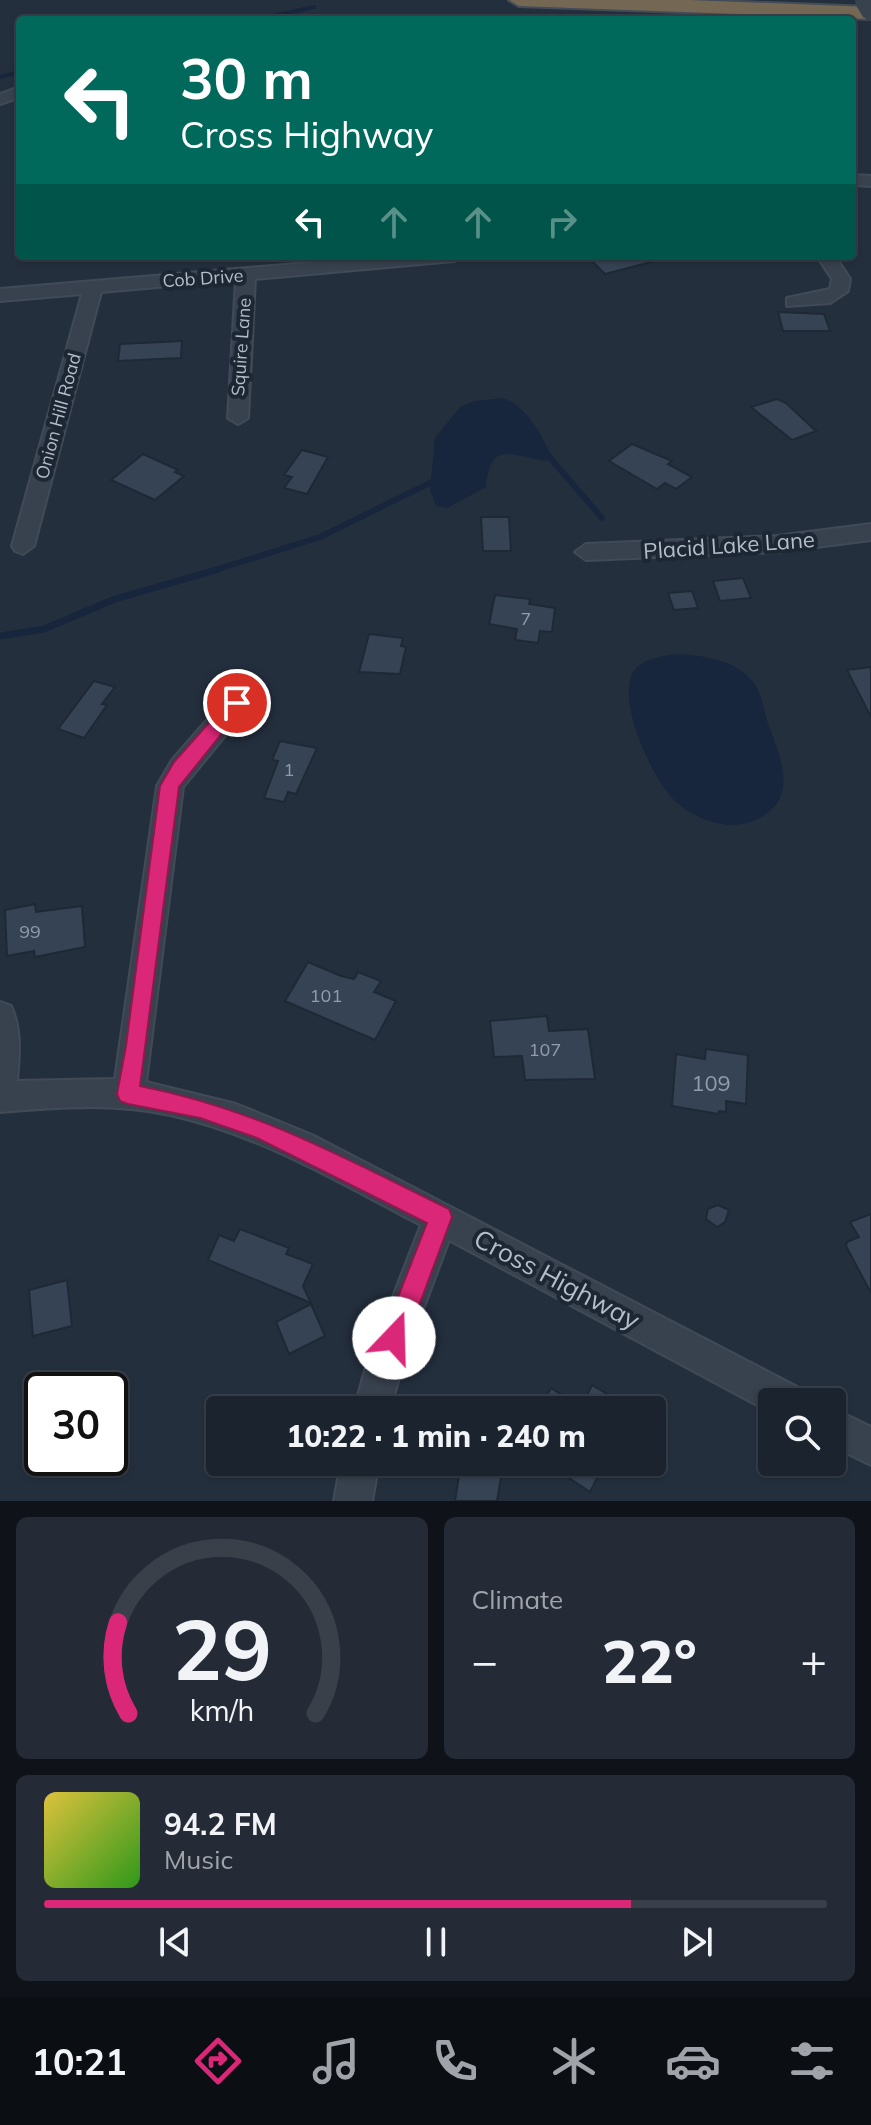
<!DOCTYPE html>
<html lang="en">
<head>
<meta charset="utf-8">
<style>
  body { margin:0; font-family:Mulish,sans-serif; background:#242b36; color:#f1f3f6; height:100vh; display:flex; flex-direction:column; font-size:30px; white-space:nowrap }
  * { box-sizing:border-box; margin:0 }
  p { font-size:26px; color:#a0a4aa }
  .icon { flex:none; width:44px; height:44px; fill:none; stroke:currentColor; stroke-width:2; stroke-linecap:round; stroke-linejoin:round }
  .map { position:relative; height:1501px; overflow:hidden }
  .panel { display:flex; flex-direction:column; gap:16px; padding:16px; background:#0f1319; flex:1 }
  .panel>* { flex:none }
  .banner { position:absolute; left:16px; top:16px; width:840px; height:244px; border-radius:8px; box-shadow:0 2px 6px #0004,0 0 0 2px #39404a; background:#00695c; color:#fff; overflow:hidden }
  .buttons { position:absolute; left:758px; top:1388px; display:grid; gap:16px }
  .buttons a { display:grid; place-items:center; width:88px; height:88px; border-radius:8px; background:#1b232e; box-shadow:0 2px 6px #0004,0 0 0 2px #39404a; font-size:40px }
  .speed { position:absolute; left:24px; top:1372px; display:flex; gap:16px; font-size:40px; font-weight:700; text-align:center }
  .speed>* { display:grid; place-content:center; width:104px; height:104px; border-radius:50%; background:#1b232e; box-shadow:0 2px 6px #0004,0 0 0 2px #39404a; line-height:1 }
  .speed .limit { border:4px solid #111; border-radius:12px; background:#fff; color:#111 }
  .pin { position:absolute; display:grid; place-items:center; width:68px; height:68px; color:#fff; margin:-34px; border:4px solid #fff; border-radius:50%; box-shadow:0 2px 8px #0007 }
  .me { position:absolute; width:88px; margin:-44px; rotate:21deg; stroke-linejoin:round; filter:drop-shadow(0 0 6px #0008) }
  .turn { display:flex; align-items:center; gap:28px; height:168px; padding:0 32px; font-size:36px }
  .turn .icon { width:104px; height:104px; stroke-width:2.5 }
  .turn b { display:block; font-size:56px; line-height:68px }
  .lanes { display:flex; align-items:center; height:76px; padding:0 32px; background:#0003; justify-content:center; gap:40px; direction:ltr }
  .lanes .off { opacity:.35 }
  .big { font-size:60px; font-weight:800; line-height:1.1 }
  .panel .widget { flex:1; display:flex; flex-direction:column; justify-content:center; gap:12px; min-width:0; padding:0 28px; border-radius:12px; background:#242b36 }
  .panel .dial { align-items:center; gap:0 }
  .dial svg { height:208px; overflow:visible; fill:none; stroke:#39404a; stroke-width:7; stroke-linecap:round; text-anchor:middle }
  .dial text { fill:#f1f3f6; stroke:none }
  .song { display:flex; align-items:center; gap:24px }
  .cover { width:96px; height:96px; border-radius:12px; background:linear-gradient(135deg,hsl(50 70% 55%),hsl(110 70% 35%)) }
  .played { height:8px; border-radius:4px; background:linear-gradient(90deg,#db2777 75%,#39404a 75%) }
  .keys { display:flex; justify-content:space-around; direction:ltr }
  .heat { display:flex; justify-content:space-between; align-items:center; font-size:44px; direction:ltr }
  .panel .tiles { flex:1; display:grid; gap:16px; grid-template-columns:1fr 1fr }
  .widget:last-child { grid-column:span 2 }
  .trip { position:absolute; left:206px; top:1396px; width:460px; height:80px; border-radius:8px; background:#1b232e; box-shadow:0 2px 6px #0004,0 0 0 2px #39404a; font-weight:800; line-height:80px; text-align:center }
  .dock { display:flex; height:128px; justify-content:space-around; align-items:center; background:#0b0e12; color:#a0a4aa }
  .dock .icon { width:56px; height:56px }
  .dock .selected { color:#db2777 }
  .dock b { font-size:36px; color:#f1f3f6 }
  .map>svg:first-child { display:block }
  .water { fill:#17263c }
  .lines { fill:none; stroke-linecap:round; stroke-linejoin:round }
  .stream-far2 { stroke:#17263c; stroke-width:4 }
  .stream-far1 { stroke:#17263c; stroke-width:6 }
  .stream { stroke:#17263c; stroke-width:7 }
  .building { fill:#364354; stroke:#1f2835; stroke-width:2 }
  .minor-casing { stroke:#414a57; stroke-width:4 }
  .highway-casing { stroke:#434c59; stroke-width:4 }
  .minor { fill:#38414e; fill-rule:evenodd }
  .highway { fill:#746855; fill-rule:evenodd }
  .minor-bridge-casing { stroke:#414a57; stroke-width:18; stroke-linecap:butt }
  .minor-bridge { stroke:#38414e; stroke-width:16 }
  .route { fill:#db2777; stroke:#8e194d; stroke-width:2 }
  .labels { text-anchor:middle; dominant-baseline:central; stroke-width:8; stroke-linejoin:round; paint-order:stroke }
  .far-street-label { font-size:18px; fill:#b4bcc9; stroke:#1d2633 }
  .number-label { font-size:18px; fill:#929caa }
  .street-label { font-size:22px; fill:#b4bcc9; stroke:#1d2633 }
  .near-number-label { font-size:22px; fill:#929caa }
  .near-street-label { font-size:26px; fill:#b4bcc9; stroke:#1d2633 }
</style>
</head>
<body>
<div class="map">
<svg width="871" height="1501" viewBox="0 0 871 1501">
  <rect width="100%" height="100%" fill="#242f3e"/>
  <g class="water">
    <path d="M502 398C526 405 542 434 551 456L547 461C513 457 490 438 486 487L447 508 436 506 430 490 435 438 460 407 474 401Z"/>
    <path d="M677 654C705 656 735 659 754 683 763 695 764 715 770 729 786 769 797 807 747 823 724 830 691 817 674 800 653 780 611 693 637 667 647 658 664 656 677 654Z"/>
  </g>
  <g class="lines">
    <g class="stream-far2">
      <polyline points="255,20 314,7"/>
      <polyline points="0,77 20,72"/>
    </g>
    <g class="stream-far1">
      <polyline points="546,453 602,518"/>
      <polyline points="209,572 320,537 440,478"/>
    </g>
    <polyline class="stream" points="0,636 44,629 115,599 216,570"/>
  </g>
  <g class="building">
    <polygon points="587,256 650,256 651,262 605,274"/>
    <polygon points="778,312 824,314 830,331 783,331"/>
    <polygon points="182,341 181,358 118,361 120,344"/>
    <polygon points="777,399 786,403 816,431 792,440 751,407"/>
    <polygon points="632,444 672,461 668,464 692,477 676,489 665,483 657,489 609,461"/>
    <polygon points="302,450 328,457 307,494 284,488 292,477 284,475"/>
    <polygon points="143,454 178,470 175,472 184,476 155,500 111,480"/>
    <polygon points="481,517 509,517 511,551 483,551"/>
    <polygon points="743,578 751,598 720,601 713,581"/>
    <polygon points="692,591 698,608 674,610 668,593"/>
    <polygon points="495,595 530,599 529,604 555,608 552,632 540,631 538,643 515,640 517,629 489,624"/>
    <polygon points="369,634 403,638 401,646 406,647 400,674 359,672"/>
    <polygon points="871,667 871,717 847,670"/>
    <polygon points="94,681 115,687 102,704 107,705 84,738 58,729"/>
    <polygon points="280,741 317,748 296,794 288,792 284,802 264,798 278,761 272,760"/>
    <polygon points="35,904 36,912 82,906 85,947 35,957 34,951 7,956 5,910"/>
    <polygon points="308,962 341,976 354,979 358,972 381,981 374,992 396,1001 375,1040 285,1001"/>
    <polygon points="547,1016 549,1031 588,1029 595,1079 525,1080 522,1056 494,1057 490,1021"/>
    <polygon points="706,1049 748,1055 746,1104 726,1101 726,1112 719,1111 718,1114 672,1106 676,1054 705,1059"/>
    <polygon points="718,1205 729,1210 725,1222 717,1227 706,1219 708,1209"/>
    <polygon points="871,1214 871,1293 846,1246 847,1242 859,1237 850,1222"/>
    <polygon points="240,1229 289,1248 286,1254 313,1264 303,1286 311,1303 208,1260 219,1235 234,1241"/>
    <polygon points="67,1280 72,1326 33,1336 29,1290"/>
    <polygon points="311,1304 325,1336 289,1354 276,1322"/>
    <polygon points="592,1385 633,1410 539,1410 551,1388 581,1407"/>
    <polygon points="461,1462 503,1465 497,1501 455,1501"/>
    <polygon points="545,1462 605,1462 590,1492"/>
  </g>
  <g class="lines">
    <defs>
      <g id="minor">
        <polygon points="20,87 20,97 0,104 0,94"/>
        <polygon points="852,175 871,176 871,186 852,185"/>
        <polygon points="390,256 463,256 454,261 255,279 248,418 238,424 228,418 236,280 101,292 34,546 23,554 15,551 12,546 82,294 0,301 0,289"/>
        <polygon points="817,256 835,256 850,279 848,291 830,303 787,306 787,298 830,289 832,279"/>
        <polygon points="871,524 871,540 777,552 586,560 575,552 586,544 777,536"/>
        <path d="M237 693 246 696 250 703 246 710 183 787 146 1082 236 1104 312 1135 801 1389 806 1402H772V1413L449 1240 403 1363 390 1410H354L367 1363 421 1225C340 1183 261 1135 170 1115 115 1103 56 1107 0 1112V1002L11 1006C22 1030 19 1056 17 1081L115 1079 157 786 172 760 228 696Z"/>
        <polygon points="832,1408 871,1427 871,1465 832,1446"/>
        <polygon points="341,1462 379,1462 372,1501 334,1501"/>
      </g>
      <polygon id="highway" points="509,0 689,0 871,7 871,19 519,6"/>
    </defs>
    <use href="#minor" class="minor-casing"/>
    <use href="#highway" class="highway-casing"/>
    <use href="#minor" class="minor"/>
    <use href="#highway" class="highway"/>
    <defs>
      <polyline id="minor-bridge" points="863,0 871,13"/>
    </defs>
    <use href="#minor-bridge" class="minor-bridge-casing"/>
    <use href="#minor-bridge" class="minor-bridge"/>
  </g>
  <path class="route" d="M237 696 243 698V707L179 787 140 1086C257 1109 344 1158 449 1209L452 1217 407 1338 403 1347 394 1351 385 1347 382 1338 427 1223 257 1138 200 1118 128 1104 120 1101 117 1094 126 1046 160 786 174 762 231 698Z"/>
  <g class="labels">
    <g class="far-street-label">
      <text transform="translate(203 278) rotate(-4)">Cob Drive</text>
      <text transform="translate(241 347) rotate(-86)">Squire Lane</text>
      <text transform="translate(58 416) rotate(-75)">Onion Hill Road</text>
    </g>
    <g class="number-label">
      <text x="526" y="618">7</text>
      <text x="289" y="769">1</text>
      <text x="30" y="931">99</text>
      <text x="326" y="995">101</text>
      <text x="545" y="1049">107</text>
    </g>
    <g class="street-label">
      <text transform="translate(729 545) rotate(-4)">Placid Lake Lane</text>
    </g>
    <g class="near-number-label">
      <text x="711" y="1083">109</text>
    </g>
    <g class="near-street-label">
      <text transform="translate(557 1279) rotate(28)">Cross Highway</text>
    </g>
  </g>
</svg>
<div class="buttons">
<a><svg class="icon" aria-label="search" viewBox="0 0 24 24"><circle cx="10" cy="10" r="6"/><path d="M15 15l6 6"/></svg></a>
</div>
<div class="speed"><div class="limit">30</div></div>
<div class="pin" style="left:237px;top:703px;background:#d93025"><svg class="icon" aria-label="arrive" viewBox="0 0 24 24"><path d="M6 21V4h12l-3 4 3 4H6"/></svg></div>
<svg class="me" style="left:394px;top:1338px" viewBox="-20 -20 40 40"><circle r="19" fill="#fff"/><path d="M0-13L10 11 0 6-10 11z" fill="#db2777"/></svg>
<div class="trip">10:22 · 1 min · 240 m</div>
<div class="banner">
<div class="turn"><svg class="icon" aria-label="left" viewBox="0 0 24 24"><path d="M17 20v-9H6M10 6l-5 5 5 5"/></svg><div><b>30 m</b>Cross Highway</div></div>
<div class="lanes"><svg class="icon" aria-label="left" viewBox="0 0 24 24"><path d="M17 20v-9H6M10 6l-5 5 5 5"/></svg><svg class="icon off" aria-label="ahead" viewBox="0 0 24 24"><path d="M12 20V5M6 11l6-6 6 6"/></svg><svg class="icon off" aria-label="ahead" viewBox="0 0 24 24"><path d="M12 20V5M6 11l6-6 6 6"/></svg><svg class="icon off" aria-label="right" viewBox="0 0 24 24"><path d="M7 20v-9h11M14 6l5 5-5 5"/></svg></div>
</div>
</div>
<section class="panel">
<div class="tiles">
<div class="widget dial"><svg viewBox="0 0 100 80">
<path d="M14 69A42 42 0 1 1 86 69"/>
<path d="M14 69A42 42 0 0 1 10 34" stroke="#db2777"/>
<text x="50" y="56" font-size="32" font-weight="700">29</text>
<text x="50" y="72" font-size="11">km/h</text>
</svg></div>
<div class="widget"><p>Climate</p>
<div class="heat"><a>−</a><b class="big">22°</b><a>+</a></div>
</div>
<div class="widget">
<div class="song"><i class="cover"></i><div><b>94.2 FM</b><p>Music</p></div></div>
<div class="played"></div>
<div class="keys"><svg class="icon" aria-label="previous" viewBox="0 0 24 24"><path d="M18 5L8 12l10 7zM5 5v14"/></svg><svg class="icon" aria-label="pause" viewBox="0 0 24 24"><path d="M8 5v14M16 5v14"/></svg><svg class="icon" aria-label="next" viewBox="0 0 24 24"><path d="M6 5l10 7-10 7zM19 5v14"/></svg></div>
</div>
</div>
</section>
<nav class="dock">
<b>10:21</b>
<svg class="icon selected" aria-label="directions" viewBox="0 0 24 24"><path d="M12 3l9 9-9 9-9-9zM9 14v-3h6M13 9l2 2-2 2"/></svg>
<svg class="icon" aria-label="music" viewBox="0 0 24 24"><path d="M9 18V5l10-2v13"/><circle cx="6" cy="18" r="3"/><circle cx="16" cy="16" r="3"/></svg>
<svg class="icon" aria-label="phone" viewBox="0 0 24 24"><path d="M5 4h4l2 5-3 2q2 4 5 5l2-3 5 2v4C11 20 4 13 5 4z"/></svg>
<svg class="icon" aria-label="climate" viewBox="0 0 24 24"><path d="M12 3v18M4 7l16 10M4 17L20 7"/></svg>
<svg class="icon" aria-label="car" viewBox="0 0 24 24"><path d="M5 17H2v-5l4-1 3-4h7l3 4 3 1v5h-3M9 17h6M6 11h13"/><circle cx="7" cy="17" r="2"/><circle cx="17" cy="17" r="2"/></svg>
<svg class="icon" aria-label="filters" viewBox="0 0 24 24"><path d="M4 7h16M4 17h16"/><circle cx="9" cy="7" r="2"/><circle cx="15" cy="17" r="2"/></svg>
</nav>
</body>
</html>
